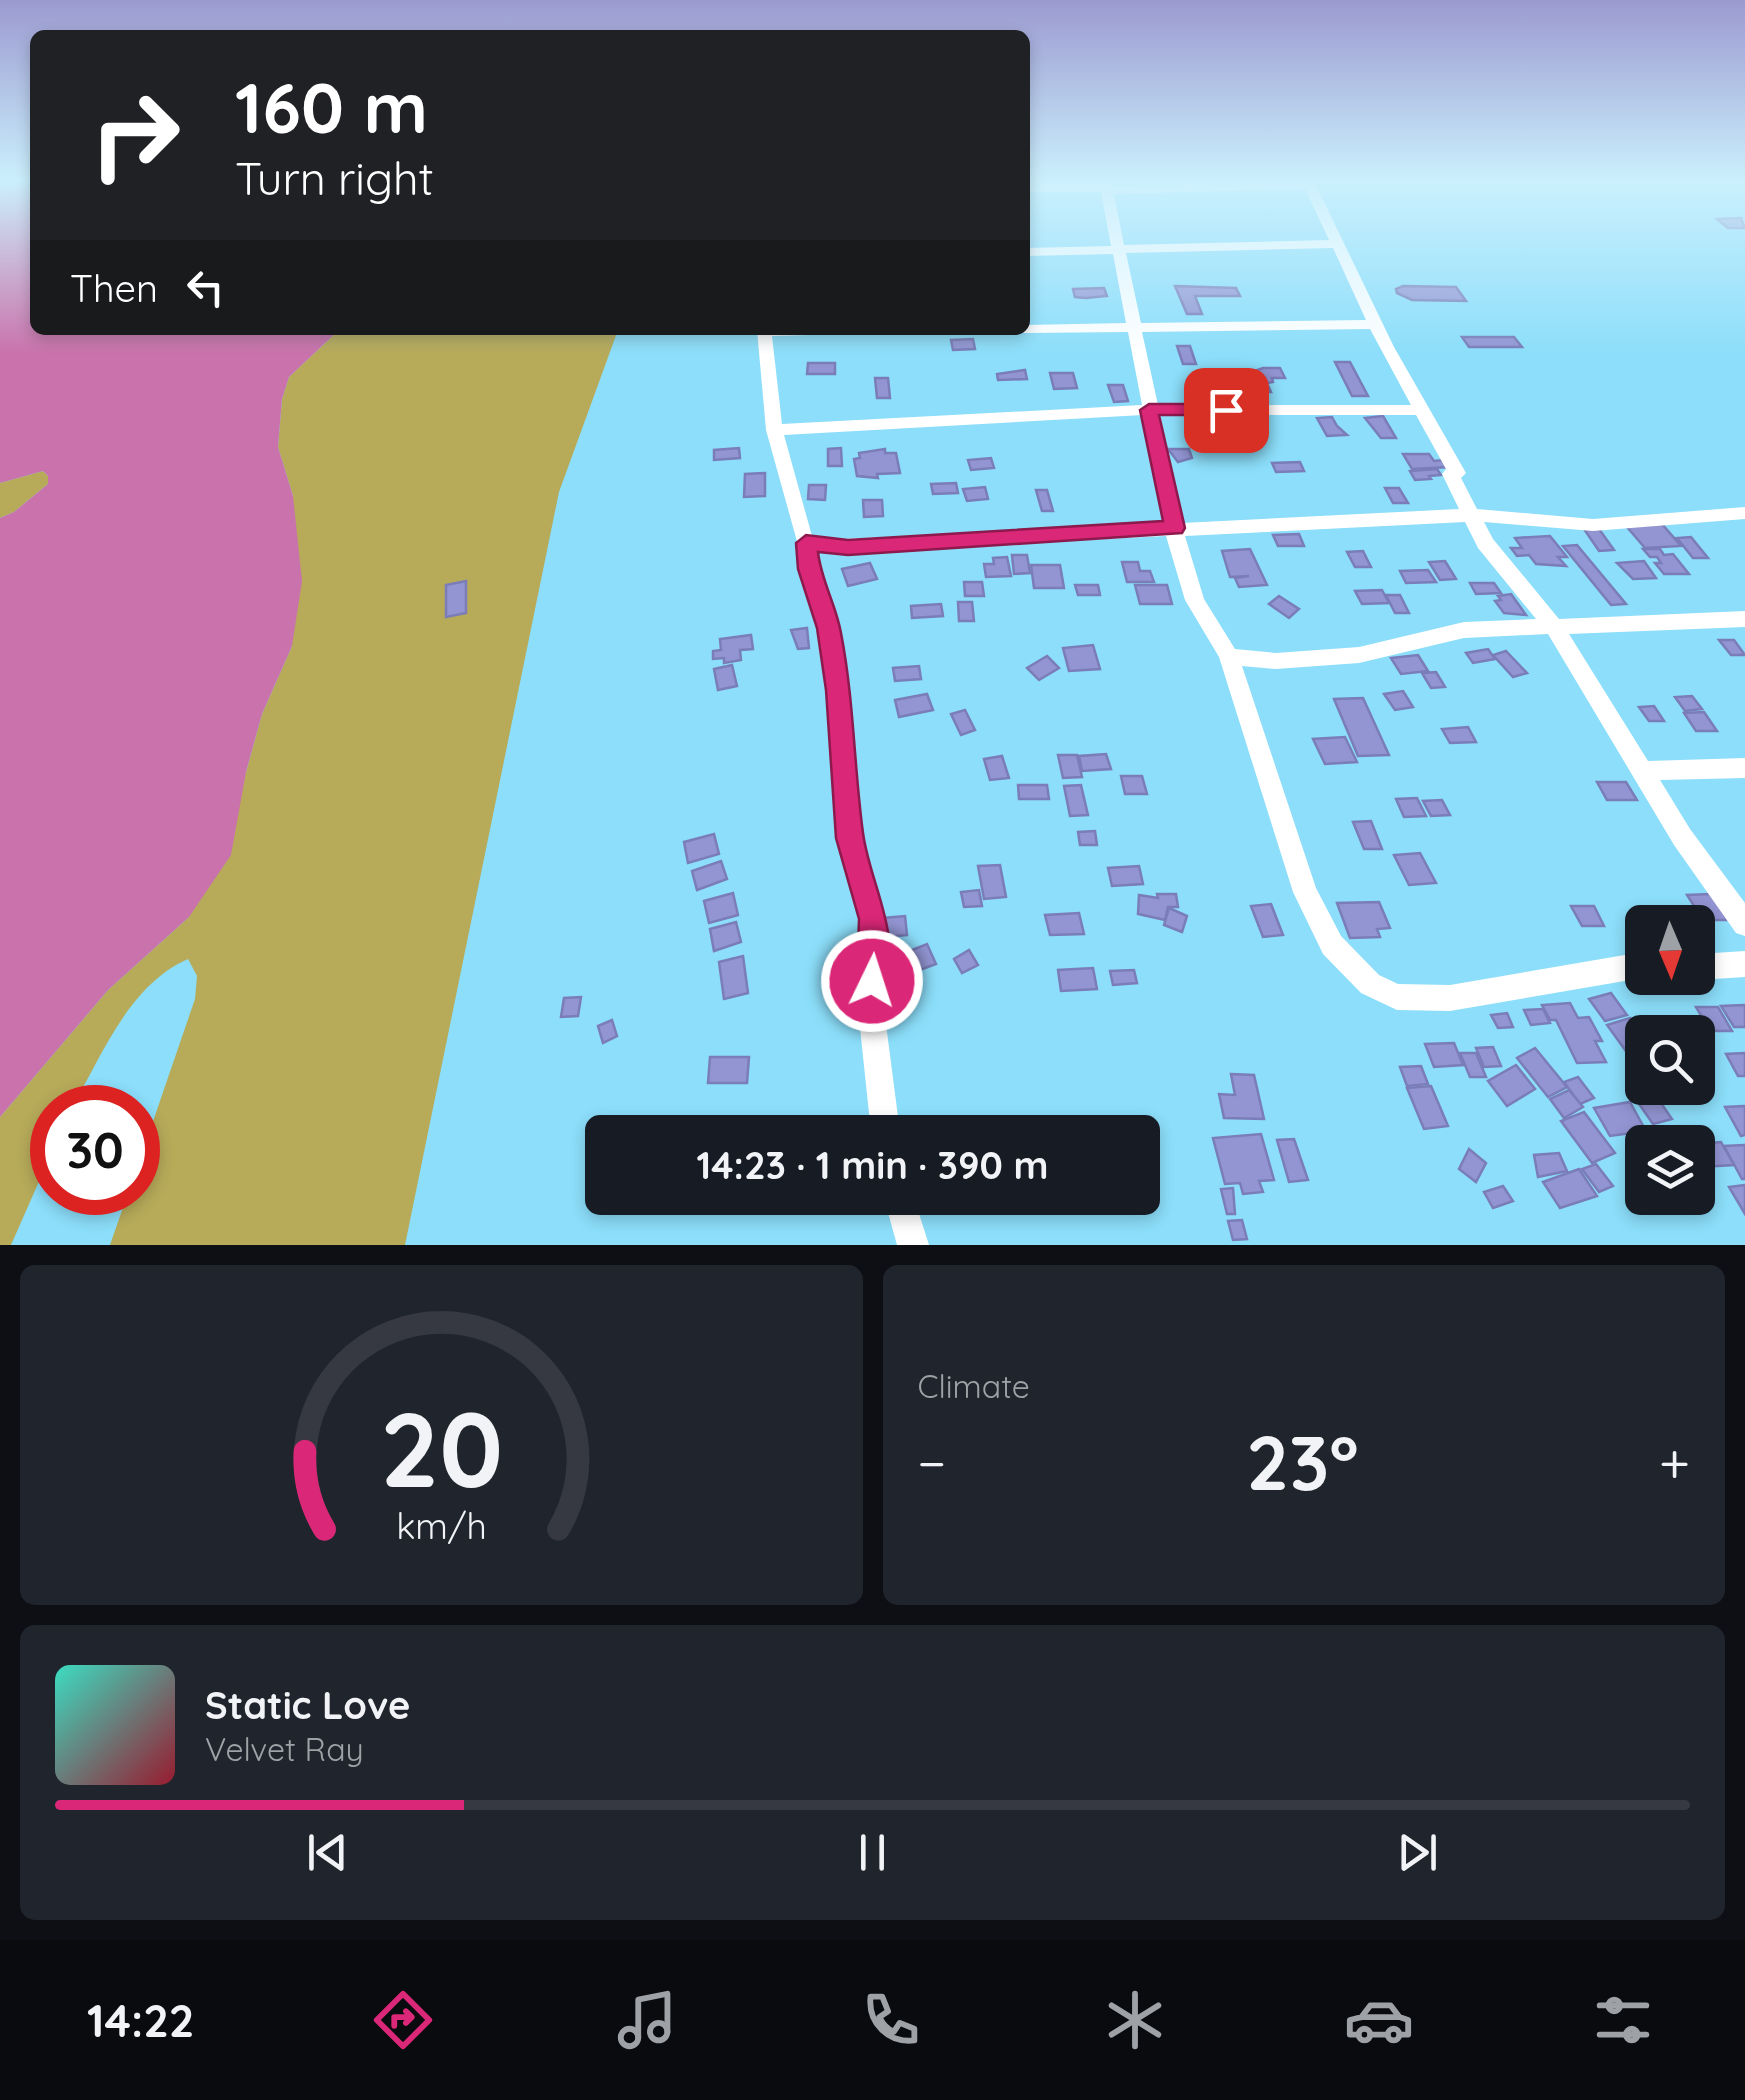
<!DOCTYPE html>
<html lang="en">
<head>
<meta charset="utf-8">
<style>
  body { margin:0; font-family:Quicksand,sans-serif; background:#20242c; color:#f1f3f6; height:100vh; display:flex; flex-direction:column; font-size:38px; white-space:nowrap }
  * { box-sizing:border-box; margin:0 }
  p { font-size:32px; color:#9ea1a6 }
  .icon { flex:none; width:55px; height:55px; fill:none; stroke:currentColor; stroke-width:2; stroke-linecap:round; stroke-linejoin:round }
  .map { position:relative; height:1245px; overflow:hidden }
  .panel { display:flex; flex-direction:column; gap:20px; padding:20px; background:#0d0f14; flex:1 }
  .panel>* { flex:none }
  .banner { position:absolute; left:30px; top:30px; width:1000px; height:305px; border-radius:15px; box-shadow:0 5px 15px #0003; background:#202124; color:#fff; overflow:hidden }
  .needle { width:65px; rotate:178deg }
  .tools { position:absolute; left:1625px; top:905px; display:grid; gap:20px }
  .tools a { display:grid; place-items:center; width:90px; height:90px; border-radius:15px; background:#171b24; box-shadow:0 5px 15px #0003; font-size:50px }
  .speed { position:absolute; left:30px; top:1085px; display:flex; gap:20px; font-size:50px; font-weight:700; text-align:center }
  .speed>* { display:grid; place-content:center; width:130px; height:130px; border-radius:50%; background:#171b24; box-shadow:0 5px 15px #0003; line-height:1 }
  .speed .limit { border:15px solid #d22; background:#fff; color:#111 }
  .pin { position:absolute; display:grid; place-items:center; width:85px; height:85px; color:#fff; margin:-42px; border-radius:20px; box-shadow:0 5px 15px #0006 }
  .me { position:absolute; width:110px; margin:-55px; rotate:4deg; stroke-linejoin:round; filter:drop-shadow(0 0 8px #0008) }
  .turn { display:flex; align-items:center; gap:35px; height:210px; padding:0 40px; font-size:45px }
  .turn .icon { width:130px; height:130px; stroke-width:2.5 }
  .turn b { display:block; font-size:70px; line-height:85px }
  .then { display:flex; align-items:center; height:95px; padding:0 40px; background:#0003; gap:20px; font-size:38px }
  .big { font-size:75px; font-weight:700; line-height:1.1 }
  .panel .tile { flex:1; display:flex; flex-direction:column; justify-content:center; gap:15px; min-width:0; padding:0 35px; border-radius:15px; background:#20242c }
  .panel .dial { align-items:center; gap:0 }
  .dial svg { height:260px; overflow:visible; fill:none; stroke:#363941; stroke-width:7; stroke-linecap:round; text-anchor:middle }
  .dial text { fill:#f1f3f6; stroke:none }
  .song { display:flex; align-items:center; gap:30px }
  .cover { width:120px; height:120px; border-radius:15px; background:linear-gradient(135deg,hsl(170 70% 55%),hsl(350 70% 35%)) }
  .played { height:10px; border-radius:5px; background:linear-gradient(90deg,#db2777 25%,#363941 25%) }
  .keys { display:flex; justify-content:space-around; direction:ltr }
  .heat { display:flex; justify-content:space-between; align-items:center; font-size:55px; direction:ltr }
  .panel .tiles { flex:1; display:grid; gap:20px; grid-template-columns:1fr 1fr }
  .tile:last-child { grid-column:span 2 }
  .trip { position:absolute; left:585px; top:1115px; width:575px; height:100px; border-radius:15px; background:#171b24; box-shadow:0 5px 15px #0003; font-weight:700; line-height:100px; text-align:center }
  .menu { display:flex; height:160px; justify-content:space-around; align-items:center; background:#090b0e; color:#9ea1a6 }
  .menu .icon { width:70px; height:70px }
  .menu .on { color:#db2777 }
  .menu b { font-size:45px; color:#f1f3f6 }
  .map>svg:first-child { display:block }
  .green { fill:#b7ab5a }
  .water { fill:#c972ab }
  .building { fill:#9295d2; stroke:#7a7db8; stroke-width:2.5 }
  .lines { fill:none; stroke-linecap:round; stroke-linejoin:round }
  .minor { fill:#fff; fill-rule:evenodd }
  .route { fill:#db2777; stroke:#8e194d; stroke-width:2.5 }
</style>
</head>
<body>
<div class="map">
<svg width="1745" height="1245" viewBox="0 0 1745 1245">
  <rect width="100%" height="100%" fill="#8cdefa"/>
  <g class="green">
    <path d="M339 330H618L559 492 405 1245H110L128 1193 138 1192V1165L195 999 197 976 188 959C129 985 103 1054 72 1107L52 1108V1152L11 1245H0V1117L108 990 189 917 246 772 262 714 292 646 293 496 278 447 282 399 289 377Z"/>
    <polygon points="43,471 48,476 48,484 14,512 0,518 0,483"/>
  </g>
  <polygon class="water" points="0,181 35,181 35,330 339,330 289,377 282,399 278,447 293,496 302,581 292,646 262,714 246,772 231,855 189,917 108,990 0,1117 0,518 14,512 48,484 48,476 43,471 0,483"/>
  <g class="building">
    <polygon points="1741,218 1745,228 1728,228 1717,219"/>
    <polygon points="1175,286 1236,288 1240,296 1195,296 1202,314 1187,314"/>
    <polygon points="1403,286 1456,287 1466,301 1412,300 1397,293 1396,289"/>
    <polygon points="1104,288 1107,296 1086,298 1075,297 1073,289"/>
    <polygon points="1462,337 1514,337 1522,347 1469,347"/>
    <polygon points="973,339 975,349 953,350 951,340"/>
    <polygon points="1177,346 1190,346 1196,364 1183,364"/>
    <polygon points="1335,362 1350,362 1368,396 1352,396"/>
    <polygon points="808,363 835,363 835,374 807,374"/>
    <polygon points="1263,368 1280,368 1285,378 1272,378 1273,382 1267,383 1271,392 1253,392 1246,374"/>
    <polygon points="1025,370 1027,379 998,380 997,374"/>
    <polygon points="1050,373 1073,373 1077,388 1054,389"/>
    <polygon points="875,378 888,378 890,398 877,398"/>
    <polygon points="1108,385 1123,385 1128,401 1114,402"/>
    <polygon points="1383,416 1396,438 1381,438 1365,418"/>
    <polygon points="1332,417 1337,426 1347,435 1327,436 1317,418"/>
    <polygon points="739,448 740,458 714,460 714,450"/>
    <polygon points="841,448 842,466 828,466 828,449"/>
    <polygon points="885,449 885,453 896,453 900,473 877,474 878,478 857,476 854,459 860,458 859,453"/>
    <polygon points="1168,449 1189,449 1192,458 1178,462"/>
    <polygon points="1403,454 1429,454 1434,461 1444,460 1449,467 1412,469"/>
    <polygon points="991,458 994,468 971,470 968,460"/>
    <polygon points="1300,462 1304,471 1276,472 1272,463"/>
    <polygon points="1437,469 1441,475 1429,476 1431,479 1415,480 1410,471"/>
    <polygon points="765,473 765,496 744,497 745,474"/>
    <polygon points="956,483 958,493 933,494 931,484"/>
    <polygon points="809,485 826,485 825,500 808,499"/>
    <polygon points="985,487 988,499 967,501 963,489"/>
    <polygon points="1385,488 1399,488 1408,503 1393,503"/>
    <polygon points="1036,490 1047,490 1053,511 1042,511"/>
    <polygon points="863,500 882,500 883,516 864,517"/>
    <polygon points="1662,524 1681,546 1645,548 1627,527"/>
    <polygon points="1584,529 1599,529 1614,550 1599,551"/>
    <polygon points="1299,534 1304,546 1278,546 1273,535"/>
    <polygon points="1550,536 1567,557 1558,557 1566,566 1536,564 1529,555 1517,556 1511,548 1522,548 1515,538"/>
    <polygon points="1691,537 1708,558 1693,558 1677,538"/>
    <polygon points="1577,545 1626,604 1611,605 1563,546"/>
    <polygon points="1250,549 1267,585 1239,587 1235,578 1249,576 1230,577 1222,551"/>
    <polygon points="1643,549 1660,549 1664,555 1673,554 1689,574 1664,574 1655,563 1661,563 1657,557 1650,557"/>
    <polygon points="1363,551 1371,567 1355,567 1347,552"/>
    <polygon points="1012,555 1027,555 1030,573 1014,574"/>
    <polygon points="1007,557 1011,576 986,577 984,564 994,564 993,558"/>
    <polygon points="1445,561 1456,579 1440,580 1429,562"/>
    <polygon points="1644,561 1656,578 1633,579 1617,563"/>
    <polygon points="1122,562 1138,562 1140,571 1150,571 1154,582 1127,582"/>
    <polygon points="870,563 877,579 848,586 842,569"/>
    <polygon points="1031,565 1060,565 1064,588 1034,588"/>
    <polygon points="1428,570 1436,582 1406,583 1400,571"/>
    <polygon points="466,581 466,613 446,617 446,585"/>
    <polygon points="964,582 982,582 984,596 965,596"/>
    <polygon points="1470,583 1494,583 1501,593 1476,594"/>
    <polygon points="1075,585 1098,585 1100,595 1078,595"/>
    <polygon points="1135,585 1167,585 1172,604 1140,604"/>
    <polygon points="1382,590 1389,603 1362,604 1355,591"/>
    <polygon points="1511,594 1526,615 1504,613 1495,601 1501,600 1498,596"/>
    <polygon points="1386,595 1400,595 1409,613 1395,613"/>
    <polygon points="1279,596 1299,609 1289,618 1269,604"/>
    <polygon points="958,602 972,602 974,621 959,621"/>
    <polygon points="941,604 943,616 912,618 911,606"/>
    <polygon points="807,628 809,648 798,649 791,630"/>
    <polygon points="751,635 753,649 740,650 741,660 724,663 724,658 713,659 713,651 721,650 720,639"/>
    <polygon points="1719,640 1734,640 1745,655 1731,655"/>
    <polygon points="1093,645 1100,669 1069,671 1063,648"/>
    <polygon points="1488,649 1495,659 1473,663 1466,653"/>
    <polygon points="1506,651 1527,673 1513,677 1493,655"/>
    <polygon points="1418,655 1428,671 1401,674 1391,658"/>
    <polygon points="1047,656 1059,668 1039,680 1027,668"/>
    <polygon points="732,665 737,686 718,690 714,669"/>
    <polygon points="919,666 921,679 895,681 893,668"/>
    <polygon points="1436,672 1445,687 1431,688 1422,673"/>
    <polygon points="1403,691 1413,707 1395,710 1384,694"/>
    <polygon points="927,694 933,710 899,717 895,700"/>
    <polygon points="1692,696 1702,709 1685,711 1675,697"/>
    <polygon points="1363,698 1389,755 1358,756 1334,699"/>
    <polygon points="1654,706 1664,721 1649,721 1639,707"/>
    <polygon points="965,710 975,730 961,735 951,714"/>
    <polygon points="1704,712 1717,731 1696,731 1684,713"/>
    <polygon points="1468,727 1476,742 1450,743 1442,729"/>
    <polygon points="1345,737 1357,762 1325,764 1313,739"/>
    <polygon points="1106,754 1111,769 1082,771 1079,756"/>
    <polygon points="1058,755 1077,755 1082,777 1063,778"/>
    <polygon points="1002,756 1009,778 990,780 984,759"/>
    <polygon points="1121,776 1142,776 1147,794 1125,794"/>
    <polygon points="1597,782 1626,782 1637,800 1607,800"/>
    <polygon points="1018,785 1047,785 1049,799 1019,799"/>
    <polygon points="1081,785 1088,815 1070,816 1064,786"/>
    <polygon points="1417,798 1426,816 1404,817 1396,799"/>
    <polygon points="1442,800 1450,815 1431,816 1423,801"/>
    <polygon points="1371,821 1382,849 1364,849 1353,822"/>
    <polygon points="1095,831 1097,845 1080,845 1078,832"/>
    <polygon points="714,834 719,854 688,863 684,842"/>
    <polygon points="1420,853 1436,883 1409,885 1394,855"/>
    <polygon points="721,861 727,879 697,890 692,871"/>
    <polygon points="1000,865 1006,897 984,899 978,866"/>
    <polygon points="1139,866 1143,884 1112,886 1108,868"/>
    <polygon points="979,890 982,906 964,907 961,892"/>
    <polygon points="733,893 738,915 709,923 704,901"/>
    <polygon points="1157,894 1176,894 1178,907 1168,907 1165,920 1138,914 1139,895 1158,898"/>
    <polygon points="1711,894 1728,920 1703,920 1687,895"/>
    <polygon points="1379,902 1390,928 1377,929 1380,937 1350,938 1337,903"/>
    <polygon points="1271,904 1283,935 1263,937 1251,906"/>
    <polygon points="1571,906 1594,906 1604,926 1582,926"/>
    <polygon points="1169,908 1187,916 1182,932 1164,925"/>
    <polygon points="1079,913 1084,934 1050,935 1045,915"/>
    <polygon points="905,916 907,935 885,937 883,918"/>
    <polygon points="736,922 741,942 714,951 710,929"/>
    <polygon points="927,944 936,964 920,970 912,950"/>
    <polygon points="969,950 978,965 962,973 954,959"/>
    <polygon points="743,956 748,993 724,999 719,962"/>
    <polygon points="1093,968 1097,989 1061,991 1058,970"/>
    <polygon points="1134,970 1137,983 1113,985 1110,971"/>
    <polygon points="1611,993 1627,1015 1605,1021 1589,999"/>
    <polygon points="581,997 578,1016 561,1017 564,998"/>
    <polygon points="1570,1003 1578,1018 1589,1017 1602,1041 1595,1041 1606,1062 1577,1063 1556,1020 1550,1020 1542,1005"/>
    <polygon points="1745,1005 1745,1027 1734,1027 1721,1006"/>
    <polygon points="1696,1007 1718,1007 1732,1031 1710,1031"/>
    <polygon points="1543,1009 1550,1023 1531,1025 1524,1010"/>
    <polygon points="1507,1013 1513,1027 1498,1028 1491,1015"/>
    <polygon points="1630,1018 1642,1035 1641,1072 1607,1025"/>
    <polygon points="612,1020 617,1036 603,1043 598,1026"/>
    <polygon points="1454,1043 1463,1065 1434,1067 1425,1044"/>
    <polygon points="1493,1047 1501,1066 1484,1067 1476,1048"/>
    <polygon points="1535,1048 1567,1087 1548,1097 1517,1058"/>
    <polygon points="1460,1053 1476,1053 1486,1077 1470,1077"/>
    <polygon points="1745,1053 1745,1076 1738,1076 1726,1054"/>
    <polygon points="710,1057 749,1057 747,1083 708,1083"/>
    <polygon points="1516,1065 1535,1089 1507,1106 1488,1081"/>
    <polygon points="1421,1066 1428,1084 1407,1086 1400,1067"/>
    <polygon points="1231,1074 1254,1075 1264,1119 1224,1118 1219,1094 1235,1095"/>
    <polygon points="1578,1077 1594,1098 1580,1104 1564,1082"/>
    <polygon points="1431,1086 1448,1126 1424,1129 1407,1088"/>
    <polygon points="1569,1090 1583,1107 1564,1118 1550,1099"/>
    <polygon points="1654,1093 1672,1119 1653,1124 1635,1098"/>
    <polygon points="1630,1102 1646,1131 1610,1136 1594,1108"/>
    <polygon points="1745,1106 1745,1135 1741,1136 1725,1107"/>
    <polygon points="1584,1112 1615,1153 1592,1163 1561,1121"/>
    <polygon points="1261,1134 1274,1180 1259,1181 1263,1192 1243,1194 1240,1183 1225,1184 1213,1138"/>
    <polygon points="1294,1139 1308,1180 1289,1182 1277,1140"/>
    <polygon points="1721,1142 1734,1165 1700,1167 1698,1144"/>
    <polygon points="1745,1145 1745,1179 1742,1179 1724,1146"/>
    <polygon points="1469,1149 1486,1163 1476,1182 1459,1169"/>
    <polygon points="1559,1153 1567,1171 1538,1177 1534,1155"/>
    <polygon points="1596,1164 1613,1186 1599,1192 1582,1169"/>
    <polygon points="1579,1169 1597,1196 1560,1208 1543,1182"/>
    <polygon points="1745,1185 1745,1214 1729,1187"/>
    <polygon points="1503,1186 1513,1201 1493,1208 1484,1192"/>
    <polygon points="1233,1188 1235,1214 1227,1214 1221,1189"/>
    <polygon points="1242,1220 1247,1239 1233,1240 1228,1221"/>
  </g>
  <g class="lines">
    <g class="minor">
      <path d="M1099 181H1111L1112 186 1314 181 1394 347 1466 473 1461 478 1477 509 1593 519 1745 507V519L1593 531 1484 522 1493 539 1559 619 1745 611V627L1569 634 1648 761 1745 758V778L1660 780 1690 829 1745 903V936L1736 933 1674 845 1548 634 1464 638 1359 663 1276 669 1242 666 1316 888 1341 936 1379 975 1398 984 1450 985 1642 952V978L1450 1011 1397 1010 1361 993 1323 954 1293 892 1219 657 1185 600 1166 536 817 553 819 569 839 628 849 690 862 838 889 936 884 1009 900 1132H871L858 1009 863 936 838 838 827 690 819 628 799 569 798 545 766 430 757 330H855L848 334 772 336 782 424 1142 405 1128 332 1025 333 1018 330H1025V325L1126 323 1113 254 1025 256V248L1111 246 1101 192H1025V184H1100ZM1305 189 1329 240 1124 245 1114 194ZM1333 248 1366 320 1141 323 1126 253ZM1370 329 1411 405H1158L1142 332ZM1143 415 1164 524 822 540 812 536 784 435ZM1160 415H1416L1446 469 1442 474 1459 509 1182 523ZM1465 522 1478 548 1536 619 1464 622 1359 647 1276 653 1235 649 1204 599 1185 536Z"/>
      <polygon points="1745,951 1745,977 1698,980 1692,978 1698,978 1698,954"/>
      <polygon points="884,1198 914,1198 929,1245 897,1245"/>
    </g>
  </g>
  <linearGradient id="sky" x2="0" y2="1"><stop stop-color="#9b9ad0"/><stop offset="0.51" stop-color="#cbf0fd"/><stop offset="1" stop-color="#cbf0fd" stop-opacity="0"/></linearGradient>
  <rect width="1745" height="355" fill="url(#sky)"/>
  <path class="route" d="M1149 404H1226L1235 410 1226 415H1159L1185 528 1182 533 848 555 818 552C821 580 836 605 841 633 854 700 854 767 863 833 870 886 905 937 882 992L872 996 861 992 857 981 859 919 836 838 826 690 817 628 798 569 796 543 806 535 848 540 1163 521 1140 410Z"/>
</svg>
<div class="tools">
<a><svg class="needle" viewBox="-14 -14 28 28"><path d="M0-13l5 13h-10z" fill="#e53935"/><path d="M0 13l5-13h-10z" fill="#9ea1a6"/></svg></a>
<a><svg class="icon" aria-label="search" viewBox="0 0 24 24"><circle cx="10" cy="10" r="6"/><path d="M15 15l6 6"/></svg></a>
<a><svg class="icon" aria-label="layers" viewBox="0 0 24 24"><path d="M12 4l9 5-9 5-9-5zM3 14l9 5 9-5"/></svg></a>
</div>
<div class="speed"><div class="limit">30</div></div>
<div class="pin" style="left:1226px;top:410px;background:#d93025"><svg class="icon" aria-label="arrive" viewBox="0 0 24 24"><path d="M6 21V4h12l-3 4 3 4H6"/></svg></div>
<svg class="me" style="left:872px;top:981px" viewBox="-20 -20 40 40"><circle r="17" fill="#db2777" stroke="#fff" stroke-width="3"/><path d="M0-11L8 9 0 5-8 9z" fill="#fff"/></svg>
<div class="trip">14:23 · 1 min · 390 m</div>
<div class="banner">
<div class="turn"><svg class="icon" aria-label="right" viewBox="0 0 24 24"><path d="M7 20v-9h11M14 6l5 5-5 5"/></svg><div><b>160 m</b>Turn right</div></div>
<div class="then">Then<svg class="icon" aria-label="left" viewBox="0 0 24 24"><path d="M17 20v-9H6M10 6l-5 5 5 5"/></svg></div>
</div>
</div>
<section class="panel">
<div class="tiles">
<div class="tile dial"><svg viewBox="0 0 100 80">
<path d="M14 69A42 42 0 1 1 86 69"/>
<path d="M14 69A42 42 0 0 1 8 45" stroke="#db2777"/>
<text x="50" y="56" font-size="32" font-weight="700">20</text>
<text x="50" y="72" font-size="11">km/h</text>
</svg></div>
<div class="tile"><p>Climate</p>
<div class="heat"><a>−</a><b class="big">23°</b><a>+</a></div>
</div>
<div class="tile">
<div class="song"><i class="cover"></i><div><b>Static Love</b><p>Velvet Ray</p></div></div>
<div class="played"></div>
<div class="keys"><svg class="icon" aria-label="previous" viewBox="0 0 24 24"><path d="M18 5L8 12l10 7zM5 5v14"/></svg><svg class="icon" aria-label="pause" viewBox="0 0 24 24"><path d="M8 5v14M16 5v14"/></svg><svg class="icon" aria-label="next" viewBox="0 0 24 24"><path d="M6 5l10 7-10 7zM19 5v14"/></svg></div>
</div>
</div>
</section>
<nav class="menu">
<b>14:22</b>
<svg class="icon on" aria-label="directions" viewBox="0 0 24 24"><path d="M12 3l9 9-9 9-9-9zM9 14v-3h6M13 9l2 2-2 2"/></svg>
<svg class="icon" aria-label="music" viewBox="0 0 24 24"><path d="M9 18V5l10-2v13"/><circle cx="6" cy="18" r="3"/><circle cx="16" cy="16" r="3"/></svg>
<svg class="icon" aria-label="phone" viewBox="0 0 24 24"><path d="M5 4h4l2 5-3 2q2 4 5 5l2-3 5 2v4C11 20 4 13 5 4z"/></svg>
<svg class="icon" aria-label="climate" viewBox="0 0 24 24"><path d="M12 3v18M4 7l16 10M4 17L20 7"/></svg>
<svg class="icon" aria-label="car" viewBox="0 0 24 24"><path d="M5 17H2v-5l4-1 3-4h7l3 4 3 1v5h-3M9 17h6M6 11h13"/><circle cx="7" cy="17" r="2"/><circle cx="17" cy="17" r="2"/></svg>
<svg class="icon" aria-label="filters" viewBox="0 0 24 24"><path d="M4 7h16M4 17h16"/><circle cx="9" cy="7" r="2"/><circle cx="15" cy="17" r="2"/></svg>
</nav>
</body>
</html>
